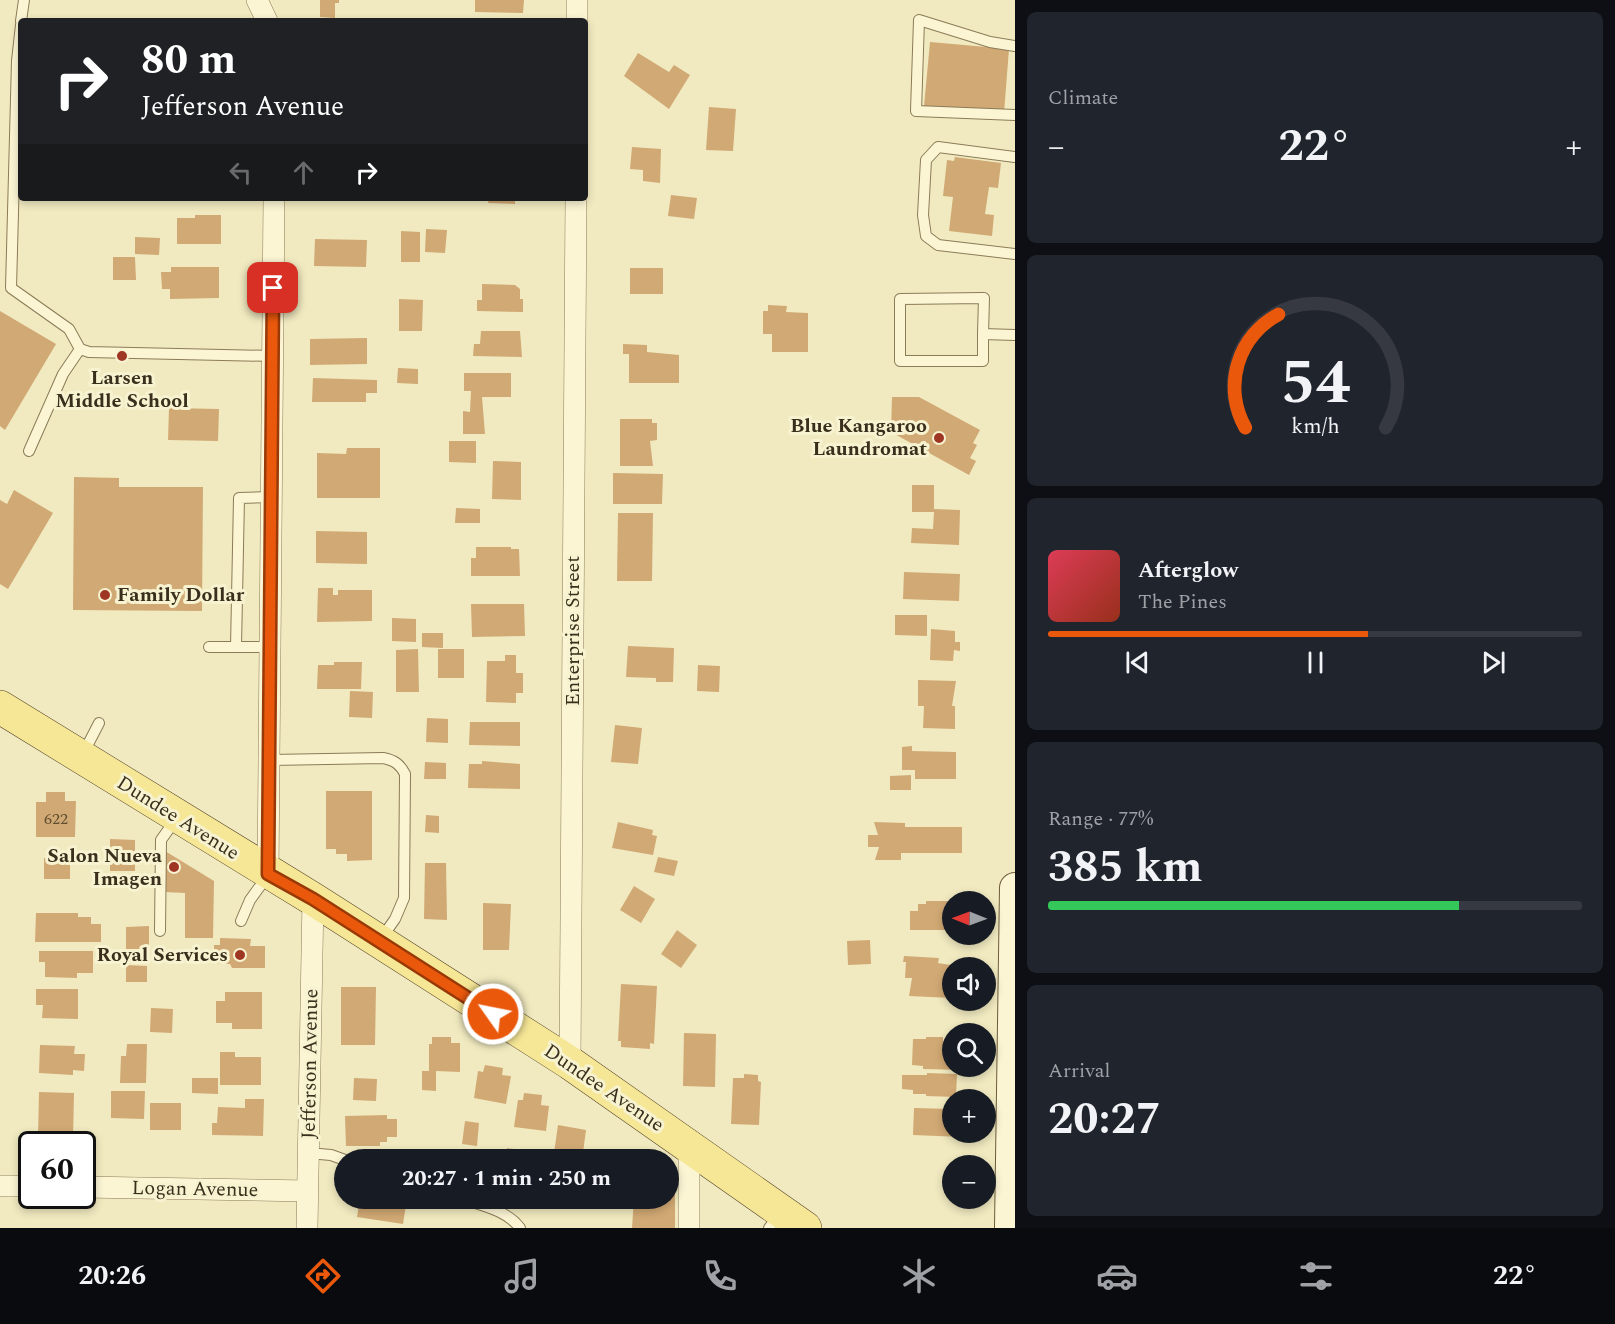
<!DOCTYPE html>
<html lang="en">
<head>
<meta charset="utf-8">
<style>
  body { margin:0; font-family:Spectral,serif; background:#20242c; color:#f1f3f6; height:100vh; display:flex; flex-direction:column; font-size:22px; white-space:nowrap }
  * { box-sizing:border-box; margin:0 }
  p { font-size:20px; color:#9ea1a6 }
  .icon { flex:none; width:33px; height:33px; fill:none; stroke:currentColor; stroke-width:2; stroke-linecap:round; stroke-linejoin:round }
  .map { position:relative; flex:1; overflow:hidden }
  .sheet { display:flex; flex-direction:column; gap:12px; padding:12px; background:#0d0f14; width:600px }
  .sheet>* { flex:none }
  .top-card { position:absolute; left:18px; top:18px; width:570px; height:183px; border-radius:6px; box-shadow:0 3px 9px #0003; background:#202124; color:#fff; overflow:hidden }
  .needle { width:39px; rotate:271deg }
  .controls { position:absolute; left:942px; top:891px; display:grid; gap:12px }
  .controls a { display:grid; place-items:center; width:54px; height:54px; border-radius:50%; background:#171b24; box-shadow:0 3px 9px #0003; font-size:30px }
  .speed { position:absolute; left:18px; top:1131px; display:flex; gap:12px; font-size:30px; font-weight:700; text-align:center }
  .speed>* { display:grid; place-content:center; width:78px; height:78px; border-radius:50%; background:#171b24; box-shadow:0 3px 9px #0003; line-height:1 }
  .speed .limit { border:3px solid #111; border-radius:9px; background:#fff; color:#111 }
  .pin { position:absolute; display:grid; place-items:center; width:51px; height:51px; color:#fff; margin:-26px; border-radius:12px; box-shadow:0 3px 9px #0006 }
  .me { position:absolute; width:66px; margin:-33px; rotate:303deg; stroke-linejoin:round; filter:drop-shadow(0 0 4px #0008) }
  .turn { display:flex; align-items:center; gap:21px; height:126px; padding:0 24px; font-size:27px }
  .turn .icon { width:78px; height:78px; stroke-width:2.5 }
  .turn b { display:block; font-size:42px; line-height:51px }
  .lanes { display:flex; align-items:center; height:57px; padding:0 24px; background:#0003; justify-content:center; gap:30px; direction:ltr }
  .lanes .off { opacity:.35 }
  .big { font-size:45px; font-weight:700; line-height:1.1 }
  .sheet .widget { flex:1; display:flex; flex-direction:column; justify-content:center; gap:9px; min-width:0; padding:0 21px; border-radius:9px; background:#20242c }
  .sheet .dial { align-items:center; gap:0 }
  .dial svg { height:156px; overflow:visible; fill:none; stroke:#363941; stroke-width:7; stroke-linecap:round; text-anchor:middle }
  .dial text { fill:#f1f3f6; stroke:none }
  .song { display:flex; align-items:center; gap:18px }
  .cover { width:72px; height:72px; border-radius:9px; background:linear-gradient(135deg,hsl(350 70% 55%),hsl(10 70% 35%)) }
  .played { height:6px; border-radius:3px; background:linear-gradient(90deg,#ea580c 60%,#363941 60%) }
  .keys { display:flex; justify-content:space-around; direction:ltr }
  .heat { display:flex; justify-content:space-between; align-items:center; font-size:33px; direction:ltr }
  .charge { height:9px; border-radius:4px; background:linear-gradient(90deg,#34c759 77%,#363941 0) }
  .trip { position:absolute; left:334px; top:1149px; width:345px; height:60px; border-radius:30px; background:#171b24; box-shadow:0 3px 9px #0003; font-weight:700; line-height:60px; text-align:center }
  .menu { display:flex; height:96px; justify-content:space-around; align-items:center; background:#090b0e; color:#9ea1a6 }
  .menu .icon { width:42px; height:42px }
  .menu .active { color:#ea580c }
  .menu b { font-size:27px; color:#f1f3f6 }
  main { display:flex; flex:1; min-height:0 }
  .map>svg:first-child { display:block }
  .building { fill:#d1a974 }
  .lines { fill:none; stroke-linecap:round; stroke-linejoin:round }
  .service-casing { stroke:#8b7b57; stroke-width:12 }
  .minor-casing { stroke:#8b7b57; stroke-width:22 }
  .secondary-casing { stroke:#6d5b3a; stroke-width:32 }
  .primary-casing { stroke:#58472c; stroke-width:34 }
  .service { stroke:#fbf5d4; stroke-width:10 }
  .minor { stroke:#fbf5d4; stroke-width:21 }
  .secondary { stroke:#fbf5d4; stroke-width:30 }
  .primary { stroke:#f6e796; stroke-width:33 }
  .route-casing { stroke:#983908; stroke-width:15 }
  .route { stroke:#ea580c; stroke-width:10 }
  .poi-dot { fill:#9e3623; stroke:#f7f2d0; stroke-width:2 }
  .labels { text-anchor:middle; dominant-baseline:central; stroke-width:6; stroke-linejoin:round; paint-order:stroke }
  .number-label { font-size:16px; fill:#604e32 }
  .poi-label { font-size:20px; font-weight:bold; fill:#3a2f1c; stroke:#f7f2d0; text-anchor:end }
  .street-label { font-size:20px; fill:#3a2f1c; stroke:#f7f2d0 }
</style>
</head>
<body>
<main>
<div class="map">
<svg width="1015" height="1228" viewBox="0 0 1015 1228">
  <rect width="100%" height="100%" fill="#f1eac0"/>
  <g class="building">
    <polygon points="320,0 339,0 339,3 335,3 335,18 320,17"/>
    <polygon points="475,0 524,0 523,13 475,12"/>
    <polygon points="930,42 1009,49 1004,113 924,106"/>
    <polygon points="638,53 669,72 674,65 690,75 669,109 624,76"/>
    <polygon points="709,107 736,109 733,151 706,150"/>
    <polygon points="632,147 661,149 660,183 643,181 643,170 630,169"/>
    <polygon points="955,157 1001,163 998,188 989,187 985,214 994,215 992,236 949,231 953,197 943,196 947,160 954,161"/>
    <polygon points="671,195 697,198 694,219 668,216"/>
    <polygon points="489,198 515,198 515,204 488,203"/>
    <polygon points="195,215 221,215 221,244 177,244 177,218 195,218"/>
    <polygon points="426,229 447,230 445,253 425,252"/>
    <polygon points="401,231 420,232 420,262 401,262"/>
    <polygon points="135,237 160,238 159,255 135,254"/>
    <polygon points="315,239 367,240 366,267 314,266"/>
    <polygon points="113,257 135,257 136,280 113,280"/>
    <polygon points="171,267 219,267 219,298 170,299 170,289 162,289 161,272 171,272"/>
    <rect x="630" y="268" width="33" height="26"/>
    <polygon points="482,284 515,285 520,289 520,299 523,299 523,312 477,311 477,300 482,300"/>
    <polygon points="399,299 423,300 422,331 399,331"/>
    <polygon points="768,305 787,306 786,312 808,313 808,352 772,352 772,334 763,334 763,311 768,311"/>
    <polygon points="0,311 56,344 5,430 0,426"/>
    <polygon points="481,331 520,331 522,357 473,356 474,344 480,344"/>
    <polygon points="367,338 367,364 310,365 310,339"/>
    <polygon points="623,344 647,345 647,352 679,355 679,383 629,383 629,354 623,354"/>
    <polygon points="398,368 418,369 418,384 397,383"/>
    <polygon points="464,373 511,373 511,397 482,397 485,434 463,434 463,411 470,412 471,391 464,391"/>
    <polygon points="313,378 377,380 377,393 366,393 366,402 312,402"/>
    <polygon points="892,397 919,397 980,430 973,443 977,445 970,458 976,461 969,475 891,432"/>
    <polygon points="169,408 219,409 218,441 168,440"/>
    <polygon points="620,419 652,419 652,423 657,423 657,440 650,441 653,466 620,466"/>
    <polygon points="449,441 476,441 476,463 449,462"/>
    <polygon points="347,448 380,448 380,498 317,498 317,453 346,454"/>
    <polygon points="493,461 521,462 521,500 492,499"/>
    <polygon points="613,473 663,474 662,504 613,504"/>
    <polygon points="74,477 119,478 119,487 203,487 202,611 73,610"/>
    <polygon points="912,485 934,485 934,509 960,510 959,545 911,543 912,528 933,529 934,512 912,512"/>
    <polygon points="14,490 53,513 8,589 0,584 0,500 7,504"/>
    <polygon points="456,508 480,509 480,523 455,523"/>
    <polygon points="618,513 653,513 652,581 617,581"/>
    <polygon points="316,531 367,532 367,564 316,563"/>
    <polygon points="476,547 511,547 511,549 519,549 520,576 471,576 471,558 476,558"/>
    <polygon points="904,572 960,574 959,601 903,599"/>
    <polygon points="318,588 333,588 333,595 338,595 338,590 372,590 372,621 317,622"/>
    <polygon points="471,604 524,604 525,636 472,637"/>
    <polygon points="895,615 927,615 927,636 895,635"/>
    <polygon points="392,618 416,619 416,642 392,641"/>
    <polygon points="931,629 955,631 955,642 960,642 960,651 954,650 953,661 930,660"/>
    <polygon points="422,633 443,633 443,648 422,647"/>
    <polygon points="628,646 674,648 673,682 656,682 656,678 626,677"/>
    <polygon points="418,649 419,692 396,692 396,650"/>
    <rect x="438" y="649" width="26" height="29"/>
    <polygon points="505,655 516,655 516,673 523,673 523,693 516,693 516,703 486,702 487,661 505,661"/>
    <polygon points="334,662 362,662 361,689 317,689 318,665 334,665"/>
    <polygon points="698,665 720,666 719,692 697,691"/>
    <polygon points="918,680 956,681 952,706 955,706 955,729 923,728 924,706 918,706"/>
    <polygon points="350,691 373,692 372,718 349,717"/>
    <polygon points="427,718 448,719 448,743 426,742"/>
    <polygon points="470,722 520,722 520,746 469,745"/>
    <polygon points="615,725 642,728 638,764 611,762"/>
    <polygon points="912,746 912,751 956,752 956,779 915,779 915,770 902,770 902,747"/>
    <polygon points="482,761 520,764 520,789 468,788 469,764 482,764"/>
    <polygon points="425,762 446,763 446,779 424,779"/>
    <polygon points="911,775 911,790 890,790 890,776"/>
    <polygon points="326,791 372,791 372,860 347,861 347,854 336,854 336,849 326,849"/>
    <polygon points="46,792 65,792 65,801 76,801 75,837 36,837 36,802 46,802"/>
    <polygon points="426,815 439,816 439,833 425,832"/>
    <polygon points="618,822 653,830 652,835 657,836 653,855 612,848"/>
    <polygon points="874,822 905,823 905,827 962,827 962,853 901,853 901,860 875,860 879,847 868,847 868,835 878,835"/>
    <polygon points="110,839 135,840 135,871 110,871"/>
    <polygon points="165,851 214,881 213,938 185,938 185,893 164,892"/>
    <polygon points="658,857 678,861 674,876 654,872"/>
    <rect x="44" y="858" width="26" height="21"/>
    <polygon points="425,863 446,863 447,920 424,919"/>
    <polygon points="634,886 655,899 641,923 620,910"/>
    <polygon points="926,901 952,901 952,930 910,930 910,911 918,911 918,904 926,904"/>
    <polygon points="483,903 511,904 509,950 483,950"/>
    <polygon points="36,913 78,913 78,917 91,917 91,924 101,924 101,942 35,942"/>
    <polygon points="149,926 149,949 126,949 126,927"/>
    <polygon points="677,930 697,945 681,968 661,954"/>
    <polygon points="220,938 251,939 250,946 265,946 265,968 232,968 230,964 214,963 214,945 220,945"/>
    <polygon points="870,940 871,964 848,965 847,941"/>
    <polygon points="39,951 93,951 93,973 77,973 77,978 45,977 45,962 39,962"/>
    <polygon points="904,956 939,958 938,963 969,968 952,968 952,998 909,996 912,978 905,978 906,962 903,962"/>
    <polygon points="126,965 147,966 147,982 126,982"/>
    <polygon points="621,984 657,986 654,1044 650,1043 650,1049 621,1047 621,1041 618,1041"/>
    <polygon points="341,987 376,987 375,1045 341,1045"/>
    <polygon points="36,989 78,989 78,1019 42,1018 43,1005 36,1005"/>
    <polygon points="225,992 262,992 262,1029 232,1029 232,1023 216,1023 216,1001 225,1001"/>
    <polygon points="151,1008 173,1009 172,1033 150,1032"/>
    <polygon points="684,1033 716,1034 715,1087 683,1086"/>
    <polygon points="432,1037 451,1037 451,1043 460,1043 460,1072 436,1071 436,1091 422,1090 422,1071 429,1071 429,1044 432,1044"/>
    <polygon points="926,1037 943,1037 943,1041 952,1042 952,1066 965,1066 965,1070 923,1069 923,1066 912,1065 913,1039 926,1039"/>
    <polygon points="127,1044 147,1044 146,1083 120,1083 121,1056 126,1056"/>
    <polygon points="40,1045 75,1046 74,1054 85,1054 84,1071 73,1070 73,1075 39,1073"/>
    <polygon points="220,1052 235,1052 235,1057 261,1057 261,1085 220,1085"/>
    <polygon points="485,1065 503,1068 502,1075 511,1076 506,1104 474,1098 478,1071 483,1072"/>
    <polygon points="927,1073 957,1074 956,1097 926,1096 926,1094 913,1094 913,1090 902,1089 902,1075 927,1075"/>
    <polygon points="744,1074 758,1075 758,1081 761,1082 759,1125 731,1124 733,1078 744,1078"/>
    <polygon points="192,1078 218,1078 218,1094 192,1093"/>
    <polygon points="354,1078 377,1079 376,1101 353,1100"/>
    <polygon points="111,1091 145,1091 144,1119 111,1118"/>
    <polygon points="39,1092 74,1093 73,1138 38,1137"/>
    <polygon points="524,1093 542,1095 541,1105 549,1106 546,1131 514,1127 518,1100 523,1100"/>
    <polygon points="245,1099 264,1099 263,1136 212,1135 212,1123 217,1123 218,1107 245,1108"/>
    <rect x="150" y="1103" width="31" height="27"/>
    <polygon points="914,1108 952,1109 952,1132 962,1132 962,1137 913,1135"/>
    <polygon points="387,1115 387,1119 397,1119 397,1137 387,1137 387,1142 380,1142 380,1146 346,1146 345,1116"/>
    <polygon points="465,1121 479,1123 477,1146 462,1144"/>
    <polygon points="558,1125 586,1130 582,1160 553,1160"/>
    <polygon points="507,1148 522,1150 521,1160 505,1160"/>
    <polygon points="397,1154 423,1155 423,1160 397,1160"/>
    <polygon points="669,1176 675,1180 675,1228 632,1228 634,1198 669,1198"/>
    <polygon points="360,1198 407,1198 403,1224 357,1217"/>
  </g>
  <g class="lines">
    <defs>
      <g id="service">
        <polyline points="21,21 24,0"/>
        <polyline points="21,25 17,61 11,288 69,329 80,349 89,352 272,356"/>
        <polyline points="1015,46 990,42 919,20 916,111 1015,115"/>
        <polyline points="1015,157 938,147 926,160 923,215 926,236 938,245 1015,254"/>
        <polyline points="983,334 983,361 900,361 900,299 984,298 983,334 1015,335"/>
        <polyline points="29,451 63,374 80,349"/>
        <polyline points="209,647 270,647"/>
        <polyline points="236,647 239,498 271,497"/>
        <polyline points="83,754 99,723"/>
        <path d="M270 760 383 758C394 760 400 764 405 774L404 898 395 919 381 939"/>
        <polyline points="241,921 250,900 268,875"/>
        <polyline points="160,931 161,840 176,819"/>
        <polyline points="308,1153 331,1155 345,1160"/>
        <path d="M460 1198C480 1205 507 1210 520 1228"/>
        <polyline points="769,1228 780,1214"/>
      </g>
      <g id="minor">
        <polyline points="257,0 267,21"/>
        <polyline points="577,21 577,0"/>
        <polyline points="268,874 274,198"/>
        <polyline points="570,1063 576,198"/>
        <polyline points="689,1146 689,1228"/>
        <polyline points="0,1186 32,1186"/>
        <polyline points="82,1187 307,1191"/>
        <polyline points="307,1228 313,899"/>
      </g>
      <polyline id="secondary" points="1010,1228 1015,888"/>
      <polyline id="primary" points="0,707 313,899 570,1063 805,1228"/>
    </defs>
    <use href="#service" class="service-casing"/>
    <use href="#minor" class="minor-casing"/>
    <use href="#secondary" class="secondary-casing"/>
    <use href="#primary" class="primary-casing"/>
    <use href="#service" class="service"/>
    <use href="#minor" class="minor"/>
    <use href="#secondary" class="secondary"/>
    <use href="#primary" class="primary"/>
  </g>
  <g class="lines">
    <defs>
      <polyline id="route" points="273,288 268,874 313,899 493,1014"/>
    </defs>
    <use href="#route" class="route-casing"/>
    <use href="#route" class="route"/>
  </g>
  <g class="poi-dot">
    <circle cx="122" cy="356" r="6"/>
    <circle cx="939" cy="438" r="6"/>
    <circle cx="105" cy="595" r="6"/>
    <circle cx="174" cy="867" r="6"/>
    <circle cx="240" cy="955" r="6"/>
  </g>
  <g class="labels">
    <g class="number-label">
      <text x="56" y="819">622</text>
    </g>
    <g class="poi-label">
      <text x="122" y="378" text-anchor="middle">Larsen<tspan x="122" dy="23">Middle School</tspan></text>
      <text x="927" y="426">Blue Kangaroo<tspan x="927" dy="23">Laundromat</tspan></text>
      <text x="117" y="595" text-anchor="start">Family Dollar</text>
      <text x="162" y="856">Salon Nueva<tspan x="162" dy="23">Imagen</tspan></text>
      <text x="228" y="955">Royal Services</text>
    </g>
    <g class="street-label">
      <text transform="translate(573 631) rotate(-90)">Enterprise Street</text>
      <text transform="translate(178 818) rotate(32)">Dundee Avenue</text>
      <text transform="translate(310 1064) rotate(-89)">Jefferson Avenue</text>
      <text transform="translate(604 1088) rotate(34)">Dundee Avenue</text>
      <text transform="translate(195 1189) rotate(1)">Logan Avenue</text>
    </g>
  </g>
</svg>
<div class="controls">
<a><svg class="needle" viewBox="-14 -14 28 28"><path d="M0-13l5 13h-10z" fill="#e53935"/><path d="M0 13l5-13h-10z" fill="#9ea1a6"/></svg></a>
<a><svg class="icon" aria-label="sound" viewBox="0 0 24 24"><path d="M4 9h4l5-4v14l-5-4H4zM17 9q2 3 0 6"/></svg></a>
<a><svg class="icon" aria-label="search" viewBox="0 0 24 24"><circle cx="10" cy="10" r="6"/><path d="M15 15l6 6"/></svg></a>
<a>+</a>
<a>−</a>
</div>
<div class="speed"><div class="limit">60</div></div>
<div class="pin" style="left:273px;top:288px;background:#d93025"><svg class="icon" aria-label="arrive" viewBox="0 0 24 24"><path d="M6 21V4h12l-3 4 3 4H6"/></svg></div>
<svg class="me" style="left:493px;top:1014px" viewBox="-20 -20 40 40"><circle r="17" fill="#ea580c" stroke="#fff" stroke-width="3"/><path d="M0-11L8 9 0 5-8 9z" fill="#fff"/></svg>
<div class="trip">20:27 · 1 min · 250 m</div>
<div class="top-card">
<div class="turn"><svg class="icon" aria-label="right" viewBox="0 0 24 24"><path d="M7 20v-9h11M14 6l5 5-5 5"/></svg><div><b>80 m</b>Jefferson Avenue</div></div>
<div class="lanes"><svg class="icon off" aria-label="left" viewBox="0 0 24 24"><path d="M17 20v-9H6M10 6l-5 5 5 5"/></svg><svg class="icon off" aria-label="ahead" viewBox="0 0 24 24"><path d="M12 20V5M6 11l6-6 6 6"/></svg><svg class="icon" aria-label="right" viewBox="0 0 24 24"><path d="M7 20v-9h11M14 6l5 5-5 5"/></svg></div>
</div>
</div>
<section class="sheet">
<div class="widget"><p>Climate</p>
<div class="heat"><a>−</a><b class="big">22°</b><a>+</a></div>
</div>
<div class="widget dial"><svg viewBox="0 0 100 80">
<path d="M14 69A42 42 0 1 1 86 69"/>
<path d="M14 69A42 42 0 0 1 31 11" stroke="#ea580c"/>
<text x="50" y="56" font-size="32" font-weight="700">54</text>
<text x="50" y="72" font-size="11">km/h</text>
</svg></div>
<div class="widget">
<div class="song"><i class="cover"></i><div><b>Afterglow</b><p>The Pines</p></div></div>
<div class="played"></div>
<div class="keys"><svg class="icon" aria-label="previous" viewBox="0 0 24 24"><path d="M18 5L8 12l10 7zM5 5v14"/></svg><svg class="icon" aria-label="pause" viewBox="0 0 24 24"><path d="M8 5v14M16 5v14"/></svg><svg class="icon" aria-label="next" viewBox="0 0 24 24"><path d="M6 5l10 7-10 7zM19 5v14"/></svg></div>
</div>
<div class="widget"><p>Range · 77%</p><b class="big">385 km</b><div class="charge"></div></div>
<div class="widget"><p>Arrival</p><b class="big">20:27</b></div>
</section>
</main>
<nav class="menu">
<b>20:26</b>
<svg class="icon active" aria-label="directions" viewBox="0 0 24 24"><path d="M12 3l9 9-9 9-9-9zM9 14v-3h6M13 9l2 2-2 2"/></svg>
<svg class="icon" aria-label="music" viewBox="0 0 24 24"><path d="M9 18V5l10-2v13"/><circle cx="6" cy="18" r="3"/><circle cx="16" cy="16" r="3"/></svg>
<svg class="icon" aria-label="phone" viewBox="0 0 24 24"><path d="M5 4h4l2 5-3 2q2 4 5 5l2-3 5 2v4C11 20 4 13 5 4z"/></svg>
<svg class="icon" aria-label="climate" viewBox="0 0 24 24"><path d="M12 3v18M4 7l16 10M4 17L20 7"/></svg>
<svg class="icon" aria-label="car" viewBox="0 0 24 24"><path d="M5 17H2v-5l4-1 3-4h7l3 4 3 1v5h-3M9 17h6M6 11h13"/><circle cx="7" cy="17" r="2"/><circle cx="17" cy="17" r="2"/></svg>
<svg class="icon" aria-label="filters" viewBox="0 0 24 24"><path d="M4 7h16M4 17h16"/><circle cx="9" cy="7" r="2"/><circle cx="15" cy="17" r="2"/></svg>
<b>22°</b>
</nav>
</body>
</html>
